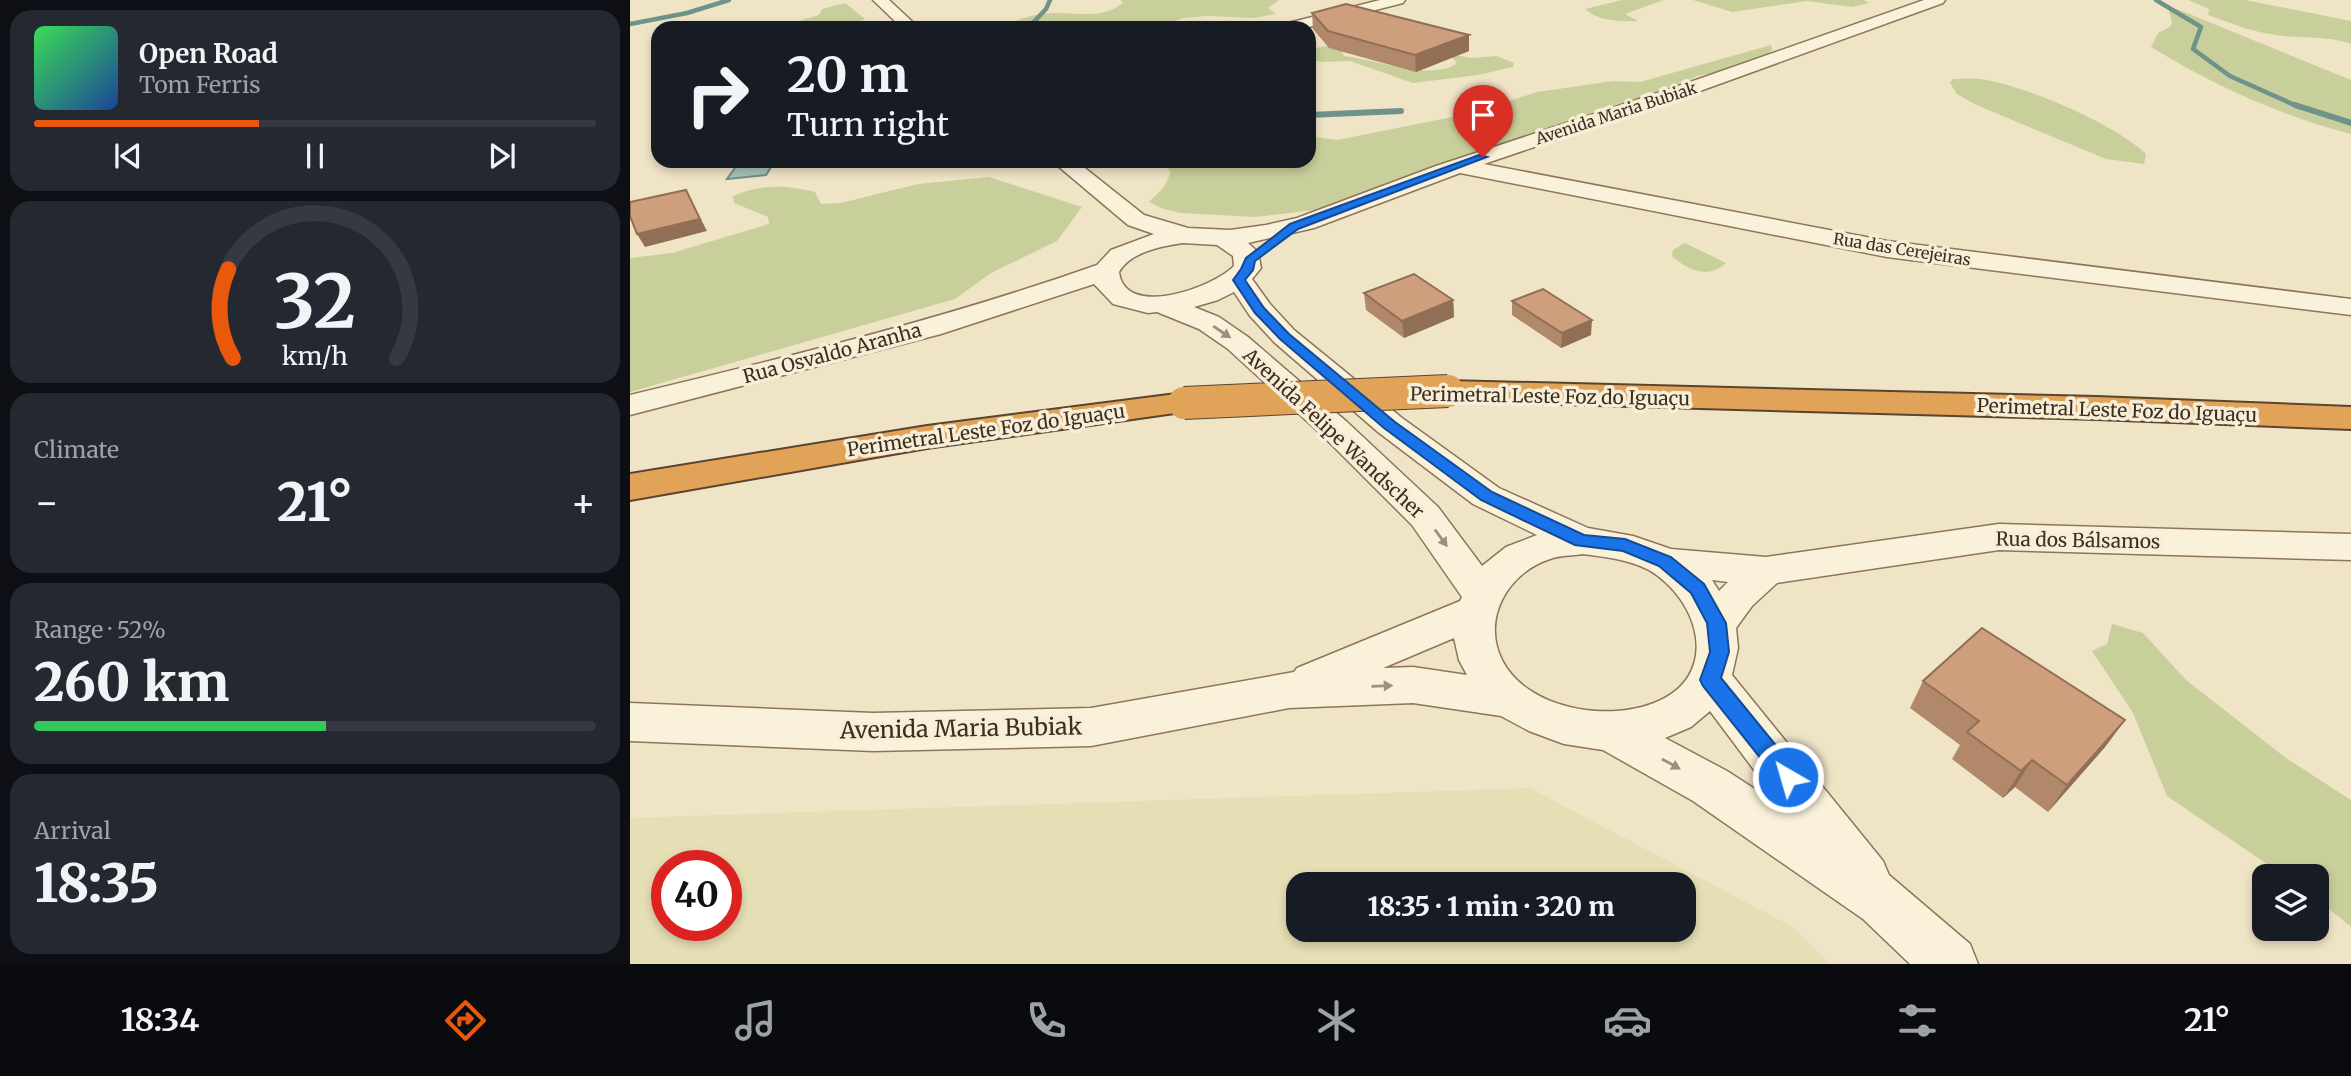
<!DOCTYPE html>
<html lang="en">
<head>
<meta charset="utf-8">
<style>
  body { margin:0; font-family:Merriweather,serif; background:#242831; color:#f1f3f6; height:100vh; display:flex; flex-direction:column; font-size:26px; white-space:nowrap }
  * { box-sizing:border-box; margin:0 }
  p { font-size:23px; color:#9ea1a6 }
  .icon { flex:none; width:38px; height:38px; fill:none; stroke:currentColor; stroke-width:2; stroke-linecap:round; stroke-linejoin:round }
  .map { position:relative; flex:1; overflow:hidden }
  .details { display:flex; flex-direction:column; gap:10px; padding:10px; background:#0d0f14; width:630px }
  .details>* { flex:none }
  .top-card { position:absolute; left:21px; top:21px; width:665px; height:147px; border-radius:21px; box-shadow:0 4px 10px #0003; background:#171b24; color:#f1f3f6; overflow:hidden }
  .tools { position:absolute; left:1622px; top:864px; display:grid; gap:14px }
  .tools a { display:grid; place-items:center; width:77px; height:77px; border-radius:14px; background:#171b24; box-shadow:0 4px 10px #0003; font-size:35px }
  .speed { position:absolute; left:21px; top:850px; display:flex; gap:14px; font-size:35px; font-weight:700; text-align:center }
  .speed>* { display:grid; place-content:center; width:91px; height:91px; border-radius:50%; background:#171b24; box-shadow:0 4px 10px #0003; line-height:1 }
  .speed .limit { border:10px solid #d22; background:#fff; color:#111 }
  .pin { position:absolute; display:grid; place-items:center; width:60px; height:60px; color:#fff; margin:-72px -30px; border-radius:50% 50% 50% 0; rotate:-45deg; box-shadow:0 0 7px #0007 }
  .pin .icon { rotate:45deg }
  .me { position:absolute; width:77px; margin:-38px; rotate:322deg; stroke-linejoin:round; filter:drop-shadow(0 0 5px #0008) }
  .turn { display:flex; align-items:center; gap:24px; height:147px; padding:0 21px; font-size:32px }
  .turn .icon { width:91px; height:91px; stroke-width:2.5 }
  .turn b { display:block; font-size:49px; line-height:60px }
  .big { font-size:52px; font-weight:800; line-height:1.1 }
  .details .widget { flex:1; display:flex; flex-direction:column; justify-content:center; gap:10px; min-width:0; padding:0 24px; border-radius:21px; background:#242831 }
  .details .dial { align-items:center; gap:0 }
  .dial svg { height:182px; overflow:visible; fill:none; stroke:#363941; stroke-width:7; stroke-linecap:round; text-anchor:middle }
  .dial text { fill:#f1f3f6; stroke:none }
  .song { display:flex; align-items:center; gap:21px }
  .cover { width:84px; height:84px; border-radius:10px; background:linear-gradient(135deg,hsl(130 70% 55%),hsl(220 70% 35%)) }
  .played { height:7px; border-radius:4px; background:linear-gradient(90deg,#ea580c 40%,#363941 40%) }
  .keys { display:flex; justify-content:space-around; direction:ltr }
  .heat { display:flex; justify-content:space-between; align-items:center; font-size:38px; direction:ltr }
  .charge { height:10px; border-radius:5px; background:linear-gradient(90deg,#34c759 52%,#363941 0) }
  .trip { position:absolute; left:656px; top:872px; width:410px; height:70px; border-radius:21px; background:#171b24; box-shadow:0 4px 10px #0003; font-weight:800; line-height:70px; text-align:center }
  .menu { display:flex; height:112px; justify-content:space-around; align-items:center; background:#090b0e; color:#9ea1a6 }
  .menu .icon { width:49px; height:49px }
  .menu .active { color:#ea580c }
  .menu b { font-size:32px; color:#f1f3f6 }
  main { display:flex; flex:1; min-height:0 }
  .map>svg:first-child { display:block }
  .farmland { fill:#e6deb4; fill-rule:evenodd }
  .green { fill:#c9cf9a }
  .water { fill:#a8c4bc; stroke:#6e938a; stroke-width:2 }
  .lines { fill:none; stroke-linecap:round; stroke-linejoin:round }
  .stream-far1 { stroke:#6e938a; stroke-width:4.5 }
  .stream { stroke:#6e938a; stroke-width:6 }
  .minor-casing { stroke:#8d755b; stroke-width:3 }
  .highway-casing { stroke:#5b4330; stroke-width:4 }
  .minor { fill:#faf1db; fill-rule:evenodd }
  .highway { fill:#e1a357; fill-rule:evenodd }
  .highway-bridge-casing { stroke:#5b4330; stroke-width:34; stroke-linecap:butt }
  .highway-bridge { stroke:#e1a357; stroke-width:32 }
  .wall { fill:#b2886b }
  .shaded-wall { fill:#916f57 }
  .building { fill:#cf9e7c; stroke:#916f57; stroke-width:2 }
  .oneway { fill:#9c907e }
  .route { fill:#1a73e8; stroke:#114b97; stroke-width:2 }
  .labels { text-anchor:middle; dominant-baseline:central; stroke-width:7; stroke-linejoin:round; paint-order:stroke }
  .far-street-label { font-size:16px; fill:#3d2e20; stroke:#f7eed7 }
  .street-label { font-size:19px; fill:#3d2e20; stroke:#f7eed7 }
  .near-street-label { font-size:23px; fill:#3d2e20; stroke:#f7eed7 }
</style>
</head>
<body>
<main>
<section class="details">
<div class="widget">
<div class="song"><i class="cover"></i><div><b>Open Road</b><p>Tom Ferris</p></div></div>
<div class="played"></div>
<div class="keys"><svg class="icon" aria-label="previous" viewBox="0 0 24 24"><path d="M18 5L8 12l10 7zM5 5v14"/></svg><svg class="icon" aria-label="pause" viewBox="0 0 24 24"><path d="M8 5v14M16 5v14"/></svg><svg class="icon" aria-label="next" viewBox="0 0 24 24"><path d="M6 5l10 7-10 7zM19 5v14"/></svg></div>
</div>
<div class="widget dial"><svg viewBox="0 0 100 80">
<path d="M14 69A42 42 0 1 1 86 69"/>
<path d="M14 69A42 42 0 0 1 12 30" stroke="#ea580c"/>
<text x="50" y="56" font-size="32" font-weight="700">32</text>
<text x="50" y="72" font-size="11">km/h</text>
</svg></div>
<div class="widget"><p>Climate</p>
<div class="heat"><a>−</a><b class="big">21°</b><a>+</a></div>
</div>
<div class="widget"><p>Range · 52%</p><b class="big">260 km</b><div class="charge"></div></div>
<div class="widget"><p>Arrival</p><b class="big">18:35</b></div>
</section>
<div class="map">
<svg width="1721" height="964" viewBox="0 0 1721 964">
  <rect width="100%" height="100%" fill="#f0e4c7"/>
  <path class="farmland" d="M900 788 1163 927 1200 964H0V818ZM37 866H96V926H37ZM668 884H1054V929H668Z"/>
  <g class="green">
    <path d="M491 0H649L638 8 646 14 624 18 577 16 553 18 530 28H464L454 23H441L379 28 378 24C394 17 410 13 428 13 452 13 472 19 493 3Z"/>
    <path d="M992 0H1034L995 14 1008 21C991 22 967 21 955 9Z"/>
    <polygon points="1063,0 1234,0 1239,3 1222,7 1177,1 1102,12"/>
    <path d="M1558 0H1615L1721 21V44C1697 35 1671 39 1646 35 1622 32 1600 23 1578 15L1579 9Z"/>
    <polygon points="215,3 235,19 213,28 145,28 189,15 192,9"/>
    <path d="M1547 9 1721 80V134C1651 116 1583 85 1521 47L1528 33 1540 27 1542 22 1539 11Z"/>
    <path d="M709 44 717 48 712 52 714 56C744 59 800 81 826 64L825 60 817 54 843 58 867 56 884 63 883 67 848 75 783 83 720 61 692 62 679 59V49Z"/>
    <polygon points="1141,45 1142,50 1133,58 1085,73 1067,76 1027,96 694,209 626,217 551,213 534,209 519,202 534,187 541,172 531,161 679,161 679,136 707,140 842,113 907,92 983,81 1010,82"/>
    <path d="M1323 79C1331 79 1341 78 1350 79 1394 85 1485 124 1516 154L1514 164 1476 159 1344 104 1327 94 1320 83Z"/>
    <path d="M359 177 452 207 427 241 361 273 325 299 0 392V258L42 253 139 224 138 217 104 203 103 196C129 184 157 185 185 192L191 204 211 203 288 184Z"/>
    <path d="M1055 243 1096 263C1079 279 1058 271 1042 256L1043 250Z"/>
    <polygon points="1482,624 1513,633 1556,680 1656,758 1721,800 1721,927 1687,899 1687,877 1656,877 1537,796 1503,713 1462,651 1477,644"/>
  </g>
  <polygon class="water" points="145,161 136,175 97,179 107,165"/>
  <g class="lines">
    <g class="stream-far1">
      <polyline points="1526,0 1571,27 1563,49 1600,76 1669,107"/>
      <polyline points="0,24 57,13 99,0"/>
      <polyline points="398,28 416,9 420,0"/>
    </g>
    <g class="stream">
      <polyline points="1665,105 1721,123"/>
      <polyline points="679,115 771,111"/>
    </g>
    <defs>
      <g id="minor">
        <polygon points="243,0 259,0 289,28 272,28"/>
        <polygon points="750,0 775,0 773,3 675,28 648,28 650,25"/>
        <path d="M1294 0H1315L1313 3 1059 95 854 164 1257 241 1721 299V315L1257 257 830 173 684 228 618 243 628 252 631 268 622 279 640 304 664 330 772 418 869 488 958 528 1003 536 1041 549 1136 557 1369 524 1721 534V560L1369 550 1147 583 1122 606 1106 628 1108 648 1102 675 1253 861 1259 875 1340 944 1348 964H1280L1233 919 1063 801 973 750 934 744 899 731 871 716 783 703 659 708 461 746 243 751 0 741V703L243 713 461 708 664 672 667 668 830 601 832 597 782 525 693 436 598 349 569 329 527 312 518 313 483 304 464 284 311 334 0 415V395C158 357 314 319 467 265L481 250 524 234 498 225 422 161H446L514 215 558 228 600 230 636 225 667 218 806 166 1046 87ZM553 243 587 245 603 256 604 266C584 287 495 320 489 272 500 252 532 246 553 243ZM604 292 620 316 644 342 748 432 843 504 907 535 876 547 852 566 808 507 717 422 618 337 589 317 564 307 588 300ZM952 554C975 557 998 559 1019 570 1071 601 1091 677 1024 703 976 722 897 709 872 660 851 618 879 572 920 559 930 555 942 556 952 554ZM1082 580 1098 582 1089 591ZM824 638 829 660 837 675 783 667 753 668ZM1080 711 1151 806 1097 771 1035 738 1061 727Z"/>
      </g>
      <g id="highway">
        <polygon points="818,381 1467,397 1721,407 1721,429 1467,419 818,401 806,398 801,391 806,384"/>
        <polygon points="554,393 566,396 571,403 566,410 297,448 0,500 0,474 297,426"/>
      </g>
    </defs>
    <use href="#minor" class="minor-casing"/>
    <use href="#highway" class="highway-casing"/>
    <use href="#minor" class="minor"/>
    <use href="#highway" class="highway"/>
    <defs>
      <polyline id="highway-bridge" points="554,403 818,391"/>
    </defs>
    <use href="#highway-bridge" class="highway-bridge-casing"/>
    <use href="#highway-bridge" class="highway-bridge"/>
  </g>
  <g class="wall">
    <polygon points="682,13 839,35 839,51 786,72 699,48 683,29"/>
    <polygon points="734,293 823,300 824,317 774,338 736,310"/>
    <polygon points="882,301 961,335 931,348 882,315"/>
    <polygon points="1293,681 1495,720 1475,747 1418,812 1385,787 1373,798 1322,759 1330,745 1280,708"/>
  </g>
  <g class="shaded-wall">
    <polygon points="839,35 839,51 786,72 785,55"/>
    <polygon points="56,190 77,231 15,247 7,234"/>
    <polygon points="823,300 824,317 774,338 772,321"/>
    <polygon points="962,320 961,335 931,348 932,333"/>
    <polygon points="1495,720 1475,747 1418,812 1437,785"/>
    <polygon points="1402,760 1385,787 1373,798 1391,771"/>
  </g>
  <g class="building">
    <polygon points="716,4 839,35 785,55 698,31 682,13"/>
    <polygon points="56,190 70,219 7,234 0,216 0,202"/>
    <polygon points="784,274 823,300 772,321 734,293"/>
    <polygon points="913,289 962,320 932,333 882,301"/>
    <polygon points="1352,628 1495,720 1437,785 1402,760 1391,771 1337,732 1349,721 1293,681"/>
  </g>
  <defs><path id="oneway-solid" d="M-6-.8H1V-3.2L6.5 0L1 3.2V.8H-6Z" transform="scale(1.75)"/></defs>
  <g class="oneway">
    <use href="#oneway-solid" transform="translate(592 332) rotate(34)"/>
    <use href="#oneway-solid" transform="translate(811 538) rotate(54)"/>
    <use href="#oneway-solid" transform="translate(752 686) rotate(-2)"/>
    <use href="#oneway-solid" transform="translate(1041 764) rotate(29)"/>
  </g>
  <polygon class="route" points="849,155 857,157 668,229 625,261 623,270 615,280 634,308 659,334 765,422 862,492 954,535 995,539 1041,557 1074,584 1096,623 1099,652 1091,678 1166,770 1169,777 1166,784 1158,786 1151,784 1073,686 1070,680 1080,652 1077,623 1061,593 1029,566 993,551 945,545 851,500 754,428 650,339 625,313 603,280 611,269 616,258 660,224"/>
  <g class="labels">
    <g class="far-street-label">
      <text transform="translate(986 113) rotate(-18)">Avenida Maria Bubiak</text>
      <text transform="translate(1272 249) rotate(9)">Rua das Cerejeiras</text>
    </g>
    <g class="street-label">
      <text transform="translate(202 353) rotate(-15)">Rua Osvaldo Aranha</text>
      <text transform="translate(920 396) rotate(1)">Perimetral Leste Foz do Iguaçu</text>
      <text transform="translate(1487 410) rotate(2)">Perimetral Leste Foz do Iguaçu</text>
      <text transform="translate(356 430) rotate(-8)">Perimetral Leste Foz do Iguaçu</text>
      <text transform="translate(704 433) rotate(43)">Avenida Felipe Wandscher</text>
      <text transform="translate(1448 540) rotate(1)">Rua dos Bálsamos</text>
    </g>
    <g class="near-street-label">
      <text transform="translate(331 728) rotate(-1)">Avenida Maria Bubiak</text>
    </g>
  </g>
</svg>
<div class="tools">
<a><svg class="icon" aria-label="layers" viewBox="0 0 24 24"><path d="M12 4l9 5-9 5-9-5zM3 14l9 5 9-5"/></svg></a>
</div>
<div class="speed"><div class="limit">40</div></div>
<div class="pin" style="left:853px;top:157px;background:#d93025"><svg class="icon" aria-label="arrive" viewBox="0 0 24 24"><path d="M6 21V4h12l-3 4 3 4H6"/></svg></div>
<svg class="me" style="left:1158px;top:777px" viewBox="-20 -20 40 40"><circle r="17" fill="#1a73e8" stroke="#fff" stroke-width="3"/><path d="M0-11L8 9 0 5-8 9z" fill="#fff"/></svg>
<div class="trip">18:35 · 1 min · 320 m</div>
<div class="top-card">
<div class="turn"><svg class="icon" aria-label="right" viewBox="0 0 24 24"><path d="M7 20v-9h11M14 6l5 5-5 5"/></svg><div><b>20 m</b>Turn right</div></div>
</div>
</div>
</main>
<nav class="menu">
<b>18:34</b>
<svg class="icon active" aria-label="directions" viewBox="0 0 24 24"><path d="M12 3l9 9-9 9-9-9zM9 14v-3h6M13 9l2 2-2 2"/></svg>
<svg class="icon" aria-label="music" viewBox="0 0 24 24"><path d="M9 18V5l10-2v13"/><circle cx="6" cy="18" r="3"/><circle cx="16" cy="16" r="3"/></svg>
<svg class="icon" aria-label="phone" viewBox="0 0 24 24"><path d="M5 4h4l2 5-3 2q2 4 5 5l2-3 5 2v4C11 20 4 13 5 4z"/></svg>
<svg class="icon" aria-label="climate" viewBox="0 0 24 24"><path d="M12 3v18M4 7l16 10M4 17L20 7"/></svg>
<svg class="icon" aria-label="car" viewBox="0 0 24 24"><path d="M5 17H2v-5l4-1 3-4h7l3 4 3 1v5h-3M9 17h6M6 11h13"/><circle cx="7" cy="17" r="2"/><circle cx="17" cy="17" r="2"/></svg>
<svg class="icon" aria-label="filters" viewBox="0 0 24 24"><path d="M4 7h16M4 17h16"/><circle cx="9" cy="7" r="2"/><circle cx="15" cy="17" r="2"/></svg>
<b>21°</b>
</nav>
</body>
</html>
